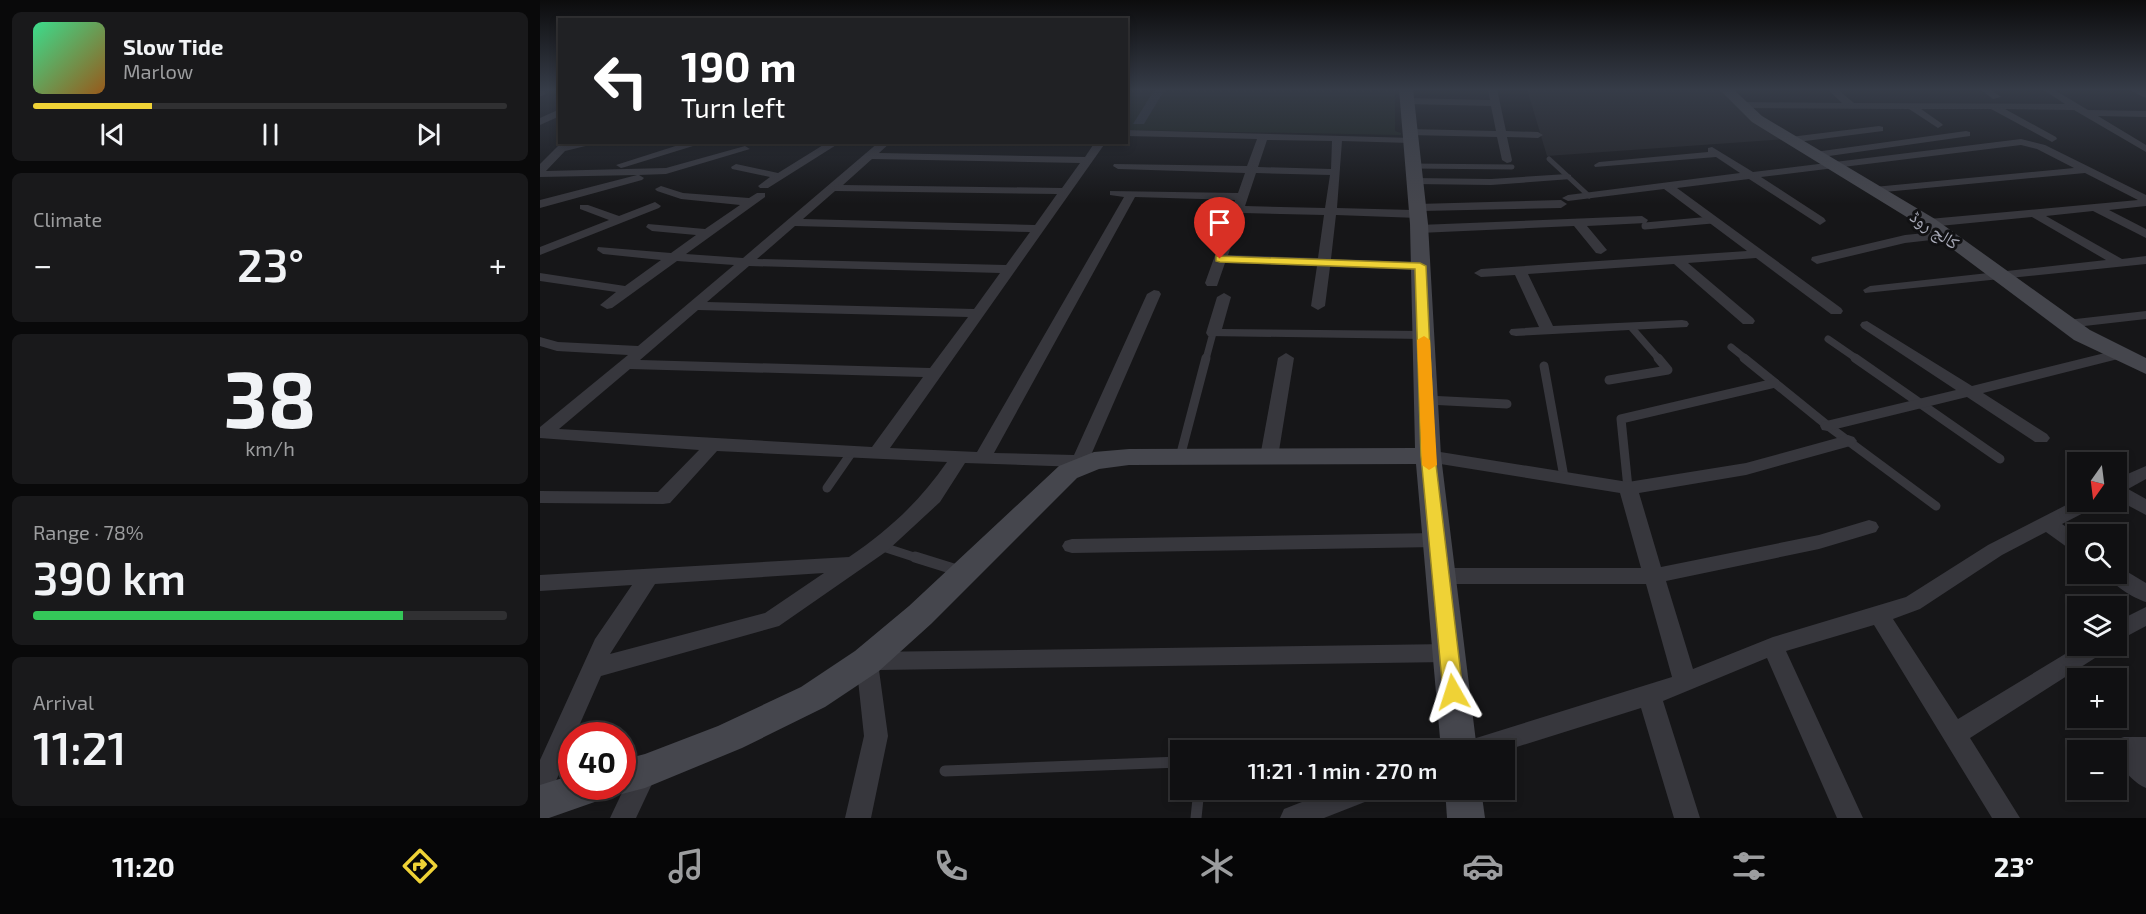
<!DOCTYPE html>
<html lang="en">
<head>
<meta charset="utf-8">
<style>
  body { margin:0; font-family:"Exo 2","Noto Naskh Arabic",sans-serif; background:#19191b; color:#f1f3f6; height:100vh; display:flex; flex-direction:column; font-size:22px; white-space:nowrap }
  * { box-sizing:border-box; margin:0 }
  p { font-size:20px; color:#9c9d9f }
  .icon { flex:none; width:33px; height:33px; fill:none; stroke:currentColor; stroke-width:2; stroke-linecap:round; stroke-linejoin:round }
  .map { position:relative; flex:1; overflow:hidden }
  .sheet { display:flex; flex-direction:column; gap:12px; padding:12px; background:#09090a; width:540px }
  .sheet>* { flex:none }
  .banner { position:absolute; left:18px; top:18px; width:570px; height:126px; border-radius:0px; box-shadow:0 3px 9px #0003,0 0 0 2px #303032; background:#202124; color:#fff; overflow:hidden }
  .needle { width:39px; rotate:194deg }
  .fabs { position:absolute; left:1527px; top:452px; display:grid; gap:12px }
  .fabs a { display:grid; place-items:center; width:60px; height:60px; border-radius:0px; background:#101012; box-shadow:0 3px 9px #0003,0 0 0 2px #303032; font-size:30px }
  .speed { position:absolute; left:18px; top:722px; display:flex; gap:12px; font-size:30px; font-weight:700; text-align:center }
  .speed>* { display:grid; place-content:center; width:78px; height:78px; border-radius:50%; background:#101012; box-shadow:0 3px 9px #0003,0 0 0 2px #303032; line-height:1 }
  .speed .limit { border:9px solid #d22; background:#fff; color:#111 }
  .pin { position:absolute; display:grid; place-items:center; width:51px; height:51px; color:#fff; margin:-62px -26px; border-radius:50% 50% 50% 0; rotate:-45deg; box-shadow:0 0 6px #0007 }
  .pin .icon { rotate:45deg }
  .me { position:absolute; width:66px; margin:-33px; rotate:354deg; stroke-linejoin:round; filter:drop-shadow(0 0 4px #0008) }
  .turn { display:flex; align-items:center; gap:21px; height:126px; padding:0 24px; font-size:27px }
  .turn .icon { width:78px; height:78px; stroke-width:2.5 }
  .turn b { display:block; font-size:42px; line-height:51px }
  .big { font-size:45px; font-weight:600; line-height:1.1 }
  .sheet .tile { flex:1; display:flex; flex-direction:column; justify-content:center; gap:9px; min-width:0; padding:0 21px; border-radius:9px; background:#19191b }
  .sheet .dial { align-items:center; gap:0 }
  .dial b { font-size:78px; line-height:1 }
  .song { display:flex; align-items:center; gap:18px }
  .cover { width:72px; height:72px; border-radius:9px; background:linear-gradient(135deg,hsl(150 70% 55%),hsl(30 70% 35%)) }
  .played { height:6px; border-radius:3px; background:linear-gradient(90deg,#efd236 25%,#303032 25%) }
  .keys { display:flex; justify-content:space-around; direction:ltr }
  .heat { display:flex; justify-content:space-between; align-items:center; font-size:33px; direction:ltr }
  .charge { height:9px; border-radius:4px; background:linear-gradient(90deg,#34c759 78%,#303032 0) }
  .trip { position:absolute; left:630px; top:740px; width:345px; height:60px; border-radius:0px; background:#101012; box-shadow:0 3px 9px #0003,0 0 0 2px #303032; font-weight:600; line-height:60px; text-align:center }
  .tab-bar { display:flex; height:96px; justify-content:space-around; align-items:center; background:#060607; color:#9c9d9f }
  .tab-bar .icon { width:42px; height:42px }
  .tab-bar .on { color:#efd236 }
  .tab-bar b { font-size:27px; color:#f1f3f6 }
  main { display:flex; flex:1; min-height:0 }
  .map>svg:first-child { display:block }
  .built { fill:#222225 }
  .green { fill:#1c231e }
  .water { fill:#2c323c }
  .lines { fill:none; stroke-linecap:round; stroke-linejoin:round }
  .lane-far3 { stroke:#37373d; stroke-width:5 }
  .lane-far2 { stroke:#37373d; stroke-width:7 }
  .lane-far1 { stroke:#37373d; stroke-width:9 }
  .lane { stroke:#37373d; stroke-width:11 }
  .street { fill:#37373d; fill-rule:evenodd }
  .secondary { fill:#45464d; fill-rule:evenodd }
  .route { fill:#efd236; stroke:#9b8823; stroke-width:1.5 }
  .slow { fill:#f59e0b }
  .labels { text-anchor:middle; dominant-baseline:central; stroke-width:6; stroke-linejoin:round; paint-order:stroke }
  .far-street-label { font-size:18px; fill:#a8aab8; stroke:#111113 }
</style>
</head>
<body>
<main>
<section class="sheet">
<div class="tile">
<div class="song"><i class="cover"></i><div><b>Slow Tide</b><p>Marlow</p></div></div>
<div class="played"></div>
<div class="keys"><svg class="icon" aria-label="previous" viewBox="0 0 24 24"><path d="M18 5L8 12l10 7zM5 5v14"/></svg><svg class="icon" aria-label="pause" viewBox="0 0 24 24"><path d="M8 5v14M16 5v14"/></svg><svg class="icon" aria-label="next" viewBox="0 0 24 24"><path d="M6 5l10 7-10 7zM19 5v14"/></svg></div>
</div>
<div class="tile"><p>Climate</p>
<div class="heat"><a>−</a><b class="big">23°</b><a>+</a></div>
</div>
<div class="tile dial"><b>38</b><p>km/h</p></div>
<div class="tile"><p>Range · 78%</p><b class="big">390 km</b><div class="charge"></div></div>
<div class="tile"><p>Arrival</p><b class="big">11:21</b></div>
</section>
<div class="map">
<svg width="1606" height="818" viewBox="0 0 1606 818">
  <rect width="100%" height="100%" fill="#161618"/>
  <polygon class="built" points="987,89 1185,89 1248,139 1007,156"/>
  <polygon class="green" points="587,89 855,89 855,131 861,133 861,135 587,130"/>
  <polygon class="water" points="615,89 625,89 604,124 593,124"/>
  <g class="lines">
    <g class="lane-far3">
      <polyline points="0,94 3,93"/>
      <polyline points="1009,159 1049,196"/>
      <polyline points="872,166 972,167"/>
    </g>
    <g class="lane-far2">
      <polyline points="1105,226 1172,220"/>
      <polyline points="1091,327 1119,359"/>
      <polyline points="1288,339 1317,359"/>
      <polyline points="1191,347 1206,359"/>
      <polyline points="666,359 673,333"/>
    </g>
    <g class="lane-far1">
      <polyline points="1204,358 1288,426 1396,506"/>
      <polyline points="1315,358 1460,459"/>
      <polyline points="1004,366 1024,477"/>
      <polyline points="1069,380 1128,370 1118,358"/>
      <polyline points="887,400 967,404"/>
      <polyline points="640,457 666,358"/>
      <polyline points="287,488 312,452"/>
      <polyline points="1088,488 1081,419 1235,383"/>
      <polyline points="340,546 380,559"/>
    </g>
    <g class="lane">
      <polyline points="375,557 420,571"/>
      <polyline points="405,771 640,762"/>
      <polyline points="656,818 659,789"/>
    </g>
    <g class="street">
      <polygon points="948,89 957,89 966,131 998,132 1003,135 998,138 967,137 972,160 971,162 967,163 962,160 957,137 869,135 864,132 869,129 956,131 951,106 867,104 862,101 867,98 950,100"/>
      <polygon points="1287,89 1297,89 1314,103 1525,104 1502,89 1513,89 1548,110 1606,111 1606,117 1558,116 1606,145 1606,152 1534,110 1465,109 1516,137 1517,139 1512,142 1451,109 1381,109 1401,123 1403,125 1398,128 1369,109 1202,108 1197,105 1202,102 1302,103"/>
      <polygon points="1440,89 1450,89 1461,97 1453,99"/>
      <polygon points="1590,89 1606,91 1606,98 1591,91"/>
      <polygon points="20,109 20,116 0,125 0,118"/>
      <polygon points="1339,126 1343,127 1343,131 1250,143 1245,140 1250,137"/>
      <path d="M586 130 874 138 875 140 870 143 802 141 797 208 873 210V206L877 204 1021 200 1027 204 1021 208 882 211 884 214 878 218 796 215 791 259 881 262 888 266 881 270 790 267 785 306 778 310 771 306 777 266 685 263 677 286H667L665 283 695 200 595 197 454 453 534 455 607 294 614 290 619 291 621 294 551 455 559 457 562 461 559 465 540 467 425 463 400 502 347 551 239 626 61 676 35 735H32V744L9 797 0 800V760L55 639 92 585 0 591V575L309 557C349 530 380 501 407 462L177 451 130 503 123 504 0 503V491L118 492 159 450 0 438V427L88 355 17 351 0 346V337L18 342 98 346 194 265 137 261 72 308 67 309 60 305 76 292 0 281V273L85 286 121 260 63 254 57 250 58 247 131 253 156 235 112 231 106 227 108 224 165 229 200 205 141 199 117 191 115 189 121 186 143 193 209 198 217 193H225V197L146 254 203 258 339 142H351L339 153 545 157 555 142H566L350 448 437 452 584 197 570 195V191L698 193 705 173 578 169 573 166 574 164 707 166 717 139 586 136ZM727 140 792 141 791 169 718 167ZM332 159 540 163 522 188 303 185ZM716 173 790 175 785 208 705 206ZM295 191 517 194 495 225 263 219ZM703 213 784 215 778 258 688 255ZM255 226 490 232 466 265 217 259ZM209 266 460 273 434 309 167 302ZM158 310 428 317 390 368 100 360ZM90 369 383 377 332 447 19 429ZM284 573 225 613 70 654 115 584Z"/>
      <polygon points="1426,131 1430,132 1430,136 1275,158 1270,155 1275,152"/>
      <polygon points="1481,139 1505,145 1606,195 1606,206 1569,210 1606,229 1606,238 1553,211 1506,216 1582,259 1606,256 1606,264 1325,293 1323,290 1330,286 1566,260 1492,217 1389,227 1383,223 1389,219 1598,200 1545,173 1334,193 1328,190 1334,187 1534,168 1497,149 1481,145 1221,177 1284,218 1286,221 1280,225 1209,179 1137,188 1301,308 1303,311 1301,314 1291,314 1216,258 1148,263 1213,318 1215,321 1213,324 1203,324 1134,264 988,274 1013,326 1142,320 1147,321 1149,324 1147,327 976,336 971,335 969,332 971,329 999,327 975,275 941,277 934,273 941,269 1207,251 1124,189 1028,201 1022,198 1028,195 1200,173 1176,157 1055,167 1054,165 1059,162 1168,152 1168,148 1172,147 1213,172"/>
      <polygon points="36,142 62,142 25,151 6,171 126,168 205,146 210,149 126,174 99,175 104,178 102,180 0,208 0,200 97,175 0,177 0,164 18,146"/>
      <polygon points="148,142 166,142 85,167 81,168 76,165"/>
      <polygon points="288,142 301,142 228,188 220,188 218,186 230,177 192,169 191,167 196,164 238,173"/>
      <polygon points="1027,174 1031,175 1031,179 951,185 874,184 868,181 874,178 951,179"/>
      <polygon points="115,202 121,206 119,208 0,255 0,247 69,220 40,209 40,205 48,205 79,216"/>
      <polygon points="1102,216 1108,220 1106,223 1047,226 1067,250 1061,254 1056,253 1034,226 879,233 873,229 879,225"/>
      <polygon points="1405,231 1411,235 1409,238 1365,243 1277,264 1271,260 1272,257 1365,235"/>
      <polygon points="684,293 691,297 682,329 883,331 890,335 883,339 668,336 666,333 677,297"/>
      <polygon points="1606,311 1606,319 1527,328 1520,324 1527,320"/>
      <polygon points="1327,321 1432,386 1581,349 1589,354 1586,357 1443,393 1507,434 1510,438 1507,442 1495,442 1427,397 1288,431 1282,430 1280,426 1282,422 1416,390 1322,328 1320,325 1322,322"/>
      <polygon points="746,353 754,358 738,457 735,461 723,461 720,457 738,358"/>
      <polygon points="1308,435 1314,437 1317,441 1314,445 1206,475 1099,493 1121,567 1279,535 1329,520 1336,522 1339,527 1336,532 1279,549 1126,581 1153,669 1233,637 1366,597 1448,545 1538,499 1559,501 1557,506 1522,524 1538,535 1538,552 1531,550 1506,532 1462,555 1380,609 1353,619 1418,719 1540,645 1569,645 1566,651 1430,738 1480,818 1452,818 1334,625 1246,651 1323,818 1297,818 1227,658 1123,701 1160,818 1134,818 1101,708 964,751 921,750 924,742 933,739 1132,677 1106,584 901,584 894,582 891,576 894,570 901,568 1101,568 1080,493 888,462 882,460 879,456 882,452 888,450 1088,482 1206,463"/>
      <polygon points="1606,466 1606,479 1588,489 1606,499 1606,515 1576,499 1576,479"/>
      <polygon points="897,533 904,535 907,540 904,545 897,547 532,553 525,551 522,546 525,541 532,539"/>
      <path d="M1576 565 1606 583V602C1593 598 1572 585 1566 573H1576Z"/>
      <polygon points="1606,607 1606,626 1576,642 1576,622"/>
      <polygon points="909,644 917,646 920,653 917,660 909,662 339,670 348,736 331,818 305,818 324,736 316,661 319,654 327,652"/>
      <path d="M1584 737H1606V788C1593 783 1576 764 1576 750L1572 748 1575 740Z"/>
      <polygon points="105,759 114,763 118,771 96,818 70,818 96,763"/>
      <polygon points="795,789 839,789 835,798 784,818 740,818 744,809"/>
    </g>
    <g class="secondary">
      <polygon points="859,89 873,89 888,224 901,456 937,750 901,750 876,464 589,465 559,469 537,478 391,624 339,671 285,707 202,748 105,788 82,794 70,789 66,798 9,818 0,818 0,785 32,775 32,786 82,786 82,760 105,754 178,726 261,687 315,651 369,606 519,466 554,452 589,449 875,448 870,224"/>
      <polygon points="1179,89 1193,89 1222,116 1395,219 1550,330 1606,358 1606,374 1534,340 1383,227 1212,122"/>
      <polygon points="905,789 941,789 945,818 907,818"/>
    </g>
  </g>
  <linearGradient id="sky" x2="0" y2="1"><stop stop-color="#0c0c0d"/><stop offset="0.44" stop-color="#363c48"/><stop offset="1" stop-color="#363c48" stop-opacity="0"/></linearGradient>
  <rect width="1606" height="204" fill="url(#sky)"/>
  <polygon class="route" points="676,256 880,263 886,266 895,456 923,692 920,698 913,700 906,698 903,692 881,456 875,269 680,262 676,261"/>
  <polygon class="slow" points="884,336 890,340 897,465 889,470 882,465 877,340"/>
  <g class="labels">
    <g class="far-street-label">
      <text transform="translate(1395 229) rotate(34)">کالج روڈ</text>
    </g>
  </g>
</svg>
<div class="fabs">
<a><svg class="needle" viewBox="-14 -14 28 28"><path d="M0-13l5 13h-10z" fill="#e53935"/><path d="M0 13l5-13h-10z" fill="#9c9d9f"/></svg></a>
<a><svg class="icon" aria-label="search" viewBox="0 0 24 24"><circle cx="10" cy="10" r="6"/><path d="M15 15l6 6"/></svg></a>
<a><svg class="icon" aria-label="layers" viewBox="0 0 24 24"><path d="M12 4l9 5-9 5-9-5zM3 14l9 5 9-5"/></svg></a>
<a>+</a>
<a>−</a>
</div>
<div class="speed"><div class="limit">40</div></div>
<div class="pin" style="left:680px;top:259px;background:#d93025"><svg class="icon" aria-label="arrive" viewBox="0 0 24 24"><path d="M6 21V4h12l-3 4 3 4H6"/></svg></div>
<svg class="me" style="left:913px;top:692px" viewBox="-20 -20 40 40"><path d="M0-17L14 15 0 8-14 15z" fill="#efd236" stroke="#fff" stroke-width="4"/></svg>
<div class="trip">11:21 · 1 min · 270 m</div>
<div class="banner">
<div class="turn"><svg class="icon" aria-label="left" viewBox="0 0 24 24"><path d="M17 20v-9H6M10 6l-5 5 5 5"/></svg><div><b>190 m</b>Turn left</div></div>
</div>
</div>
</main>
<nav class="tab-bar">
<b>11:20</b>
<svg class="icon on" aria-label="directions" viewBox="0 0 24 24"><path d="M12 3l9 9-9 9-9-9zM9 14v-3h6M13 9l2 2-2 2"/></svg>
<svg class="icon" aria-label="music" viewBox="0 0 24 24"><path d="M9 18V5l10-2v13"/><circle cx="6" cy="18" r="3"/><circle cx="16" cy="16" r="3"/></svg>
<svg class="icon" aria-label="phone" viewBox="0 0 24 24"><path d="M5 4h4l2 5-3 2q2 4 5 5l2-3 5 2v4C11 20 4 13 5 4z"/></svg>
<svg class="icon" aria-label="climate" viewBox="0 0 24 24"><path d="M12 3v18M4 7l16 10M4 17L20 7"/></svg>
<svg class="icon" aria-label="car" viewBox="0 0 24 24"><path d="M5 17H2v-5l4-1 3-4h7l3 4 3 1v5h-3M9 17h6M6 11h13"/><circle cx="7" cy="17" r="2"/><circle cx="17" cy="17" r="2"/></svg>
<svg class="icon" aria-label="filters" viewBox="0 0 24 24"><path d="M4 7h16M4 17h16"/><circle cx="9" cy="7" r="2"/><circle cx="15" cy="17" r="2"/></svg>
<b>23°</b>
</nav>
</body>
</html>
